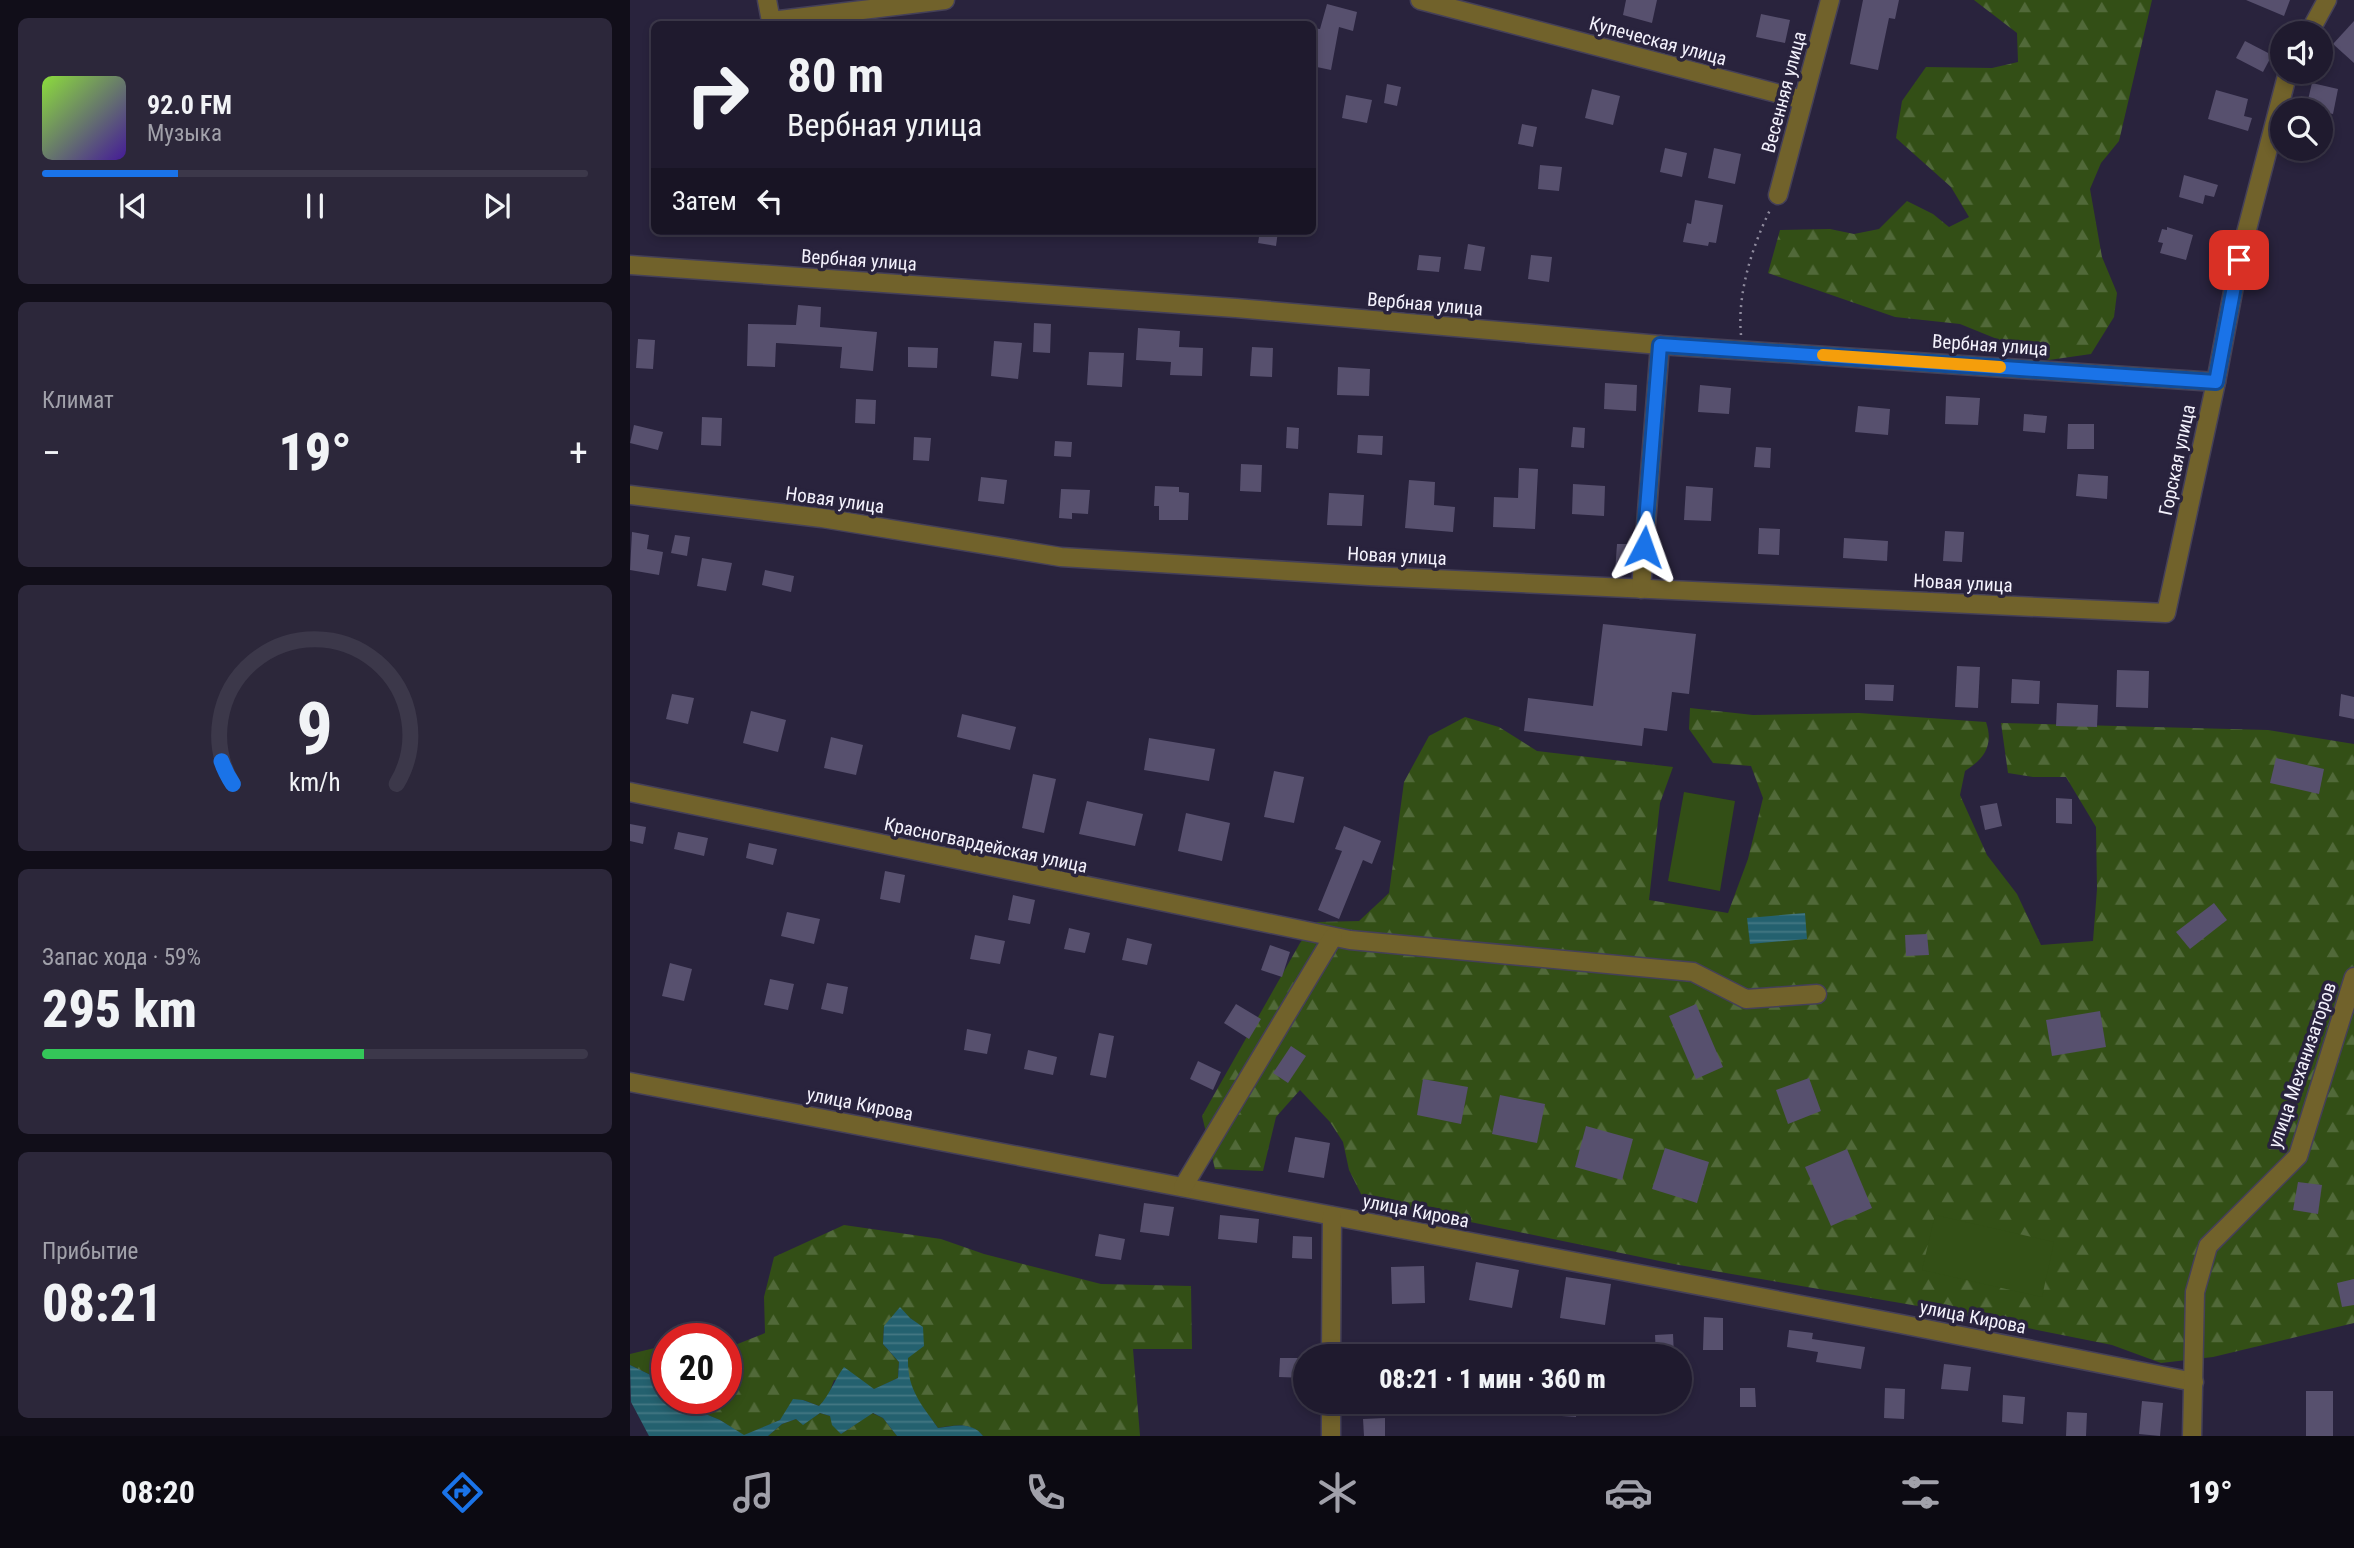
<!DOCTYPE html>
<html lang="ru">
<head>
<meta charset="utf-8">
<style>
  body { margin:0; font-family:"Roboto Condensed",sans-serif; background:#2c273a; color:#f1f3f6; height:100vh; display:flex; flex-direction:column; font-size:26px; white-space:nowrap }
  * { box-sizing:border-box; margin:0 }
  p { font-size:23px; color:#a1a1aa }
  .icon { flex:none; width:38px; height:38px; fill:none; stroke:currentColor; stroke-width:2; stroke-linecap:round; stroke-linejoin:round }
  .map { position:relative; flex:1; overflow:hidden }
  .details { display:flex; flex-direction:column; gap:18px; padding:18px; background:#110e19; width:630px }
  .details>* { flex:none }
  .banner { position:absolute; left:21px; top:21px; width:665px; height:214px; border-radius:10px; box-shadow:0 4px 10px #0003,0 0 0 2px #3c384a; background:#1f1a2e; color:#f1f3f6; overflow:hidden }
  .tools { position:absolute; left:1640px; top:21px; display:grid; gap:14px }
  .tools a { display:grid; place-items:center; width:63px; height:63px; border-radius:50%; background:#1f1a2e; box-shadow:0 4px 10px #0003,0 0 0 2px #3c384a; font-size:35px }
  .speed { position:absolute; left:21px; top:1323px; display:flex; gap:14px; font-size:35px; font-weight:700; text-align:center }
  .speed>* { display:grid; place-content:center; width:91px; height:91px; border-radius:50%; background:#1f1a2e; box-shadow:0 4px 10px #0003,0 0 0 2px #3c384a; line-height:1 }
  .speed .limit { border:10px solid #d22; background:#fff; color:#111 }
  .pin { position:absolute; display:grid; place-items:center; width:60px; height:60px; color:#fff; margin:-30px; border-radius:14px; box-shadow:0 4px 10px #0006 }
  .me { position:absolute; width:77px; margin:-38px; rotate:4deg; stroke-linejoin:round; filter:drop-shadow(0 0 5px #0008) }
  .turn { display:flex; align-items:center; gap:24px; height:147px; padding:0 21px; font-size:32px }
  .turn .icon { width:91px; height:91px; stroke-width:2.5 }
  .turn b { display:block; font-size:49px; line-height:60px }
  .then { display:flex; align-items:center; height:66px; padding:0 21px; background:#0003; gap:14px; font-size:26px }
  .big { font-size:52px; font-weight:800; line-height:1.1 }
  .details .tile { flex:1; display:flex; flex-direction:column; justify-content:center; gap:10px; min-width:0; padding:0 24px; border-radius:10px; background:#2c273a }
  .details .dial { align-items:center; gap:0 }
  .dial svg { height:182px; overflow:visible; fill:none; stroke:#3c384a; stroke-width:7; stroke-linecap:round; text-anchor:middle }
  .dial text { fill:#f1f3f6; stroke:none }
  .song { display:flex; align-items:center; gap:21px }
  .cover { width:84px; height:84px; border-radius:10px; background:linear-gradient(135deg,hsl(90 70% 55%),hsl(260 70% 35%)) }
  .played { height:7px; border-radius:4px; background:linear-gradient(90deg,#1a73e8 25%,#3c384a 25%) }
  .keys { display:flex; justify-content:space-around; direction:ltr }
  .heat { display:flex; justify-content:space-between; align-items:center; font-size:38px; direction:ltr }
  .charge { height:10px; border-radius:5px; background:linear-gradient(90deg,#34c759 59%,#3c384a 0) }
  .trip { position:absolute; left:663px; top:1344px; width:399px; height:70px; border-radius:35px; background:#1f1a2e; box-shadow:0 4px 10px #0003,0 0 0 2px #3c384a; font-weight:800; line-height:70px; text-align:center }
  .tab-bar { display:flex; height:112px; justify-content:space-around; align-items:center; background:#0c0a12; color:#a1a1aa }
  .tab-bar .icon { width:49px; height:49px }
  .tab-bar .on { color:#1a73e8 }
  .tab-bar b { font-size:32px; color:#f1f3f6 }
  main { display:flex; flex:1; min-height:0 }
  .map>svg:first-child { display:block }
  .forest { fill:url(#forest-firs) }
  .pitch { fill:#334f16 }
  .water { fill:url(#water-rules) }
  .building { fill:#57506e }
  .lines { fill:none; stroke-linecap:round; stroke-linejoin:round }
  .minor-casing { stroke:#454058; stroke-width:21 }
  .path { stroke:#8f8b9e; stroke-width:2.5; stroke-dasharray:2 5; stroke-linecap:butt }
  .minor { stroke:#71622b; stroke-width:18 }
  .route-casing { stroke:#114b97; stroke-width:18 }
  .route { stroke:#1a73e8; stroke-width:12 }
  .slow { stroke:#f59e0b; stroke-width:12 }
  .labels { text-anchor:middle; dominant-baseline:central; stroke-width:7; stroke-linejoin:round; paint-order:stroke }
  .street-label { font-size:19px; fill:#f4f2fd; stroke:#29233d }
</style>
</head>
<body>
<main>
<section class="details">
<div class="tile">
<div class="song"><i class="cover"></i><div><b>92.0 FM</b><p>Музыка</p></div></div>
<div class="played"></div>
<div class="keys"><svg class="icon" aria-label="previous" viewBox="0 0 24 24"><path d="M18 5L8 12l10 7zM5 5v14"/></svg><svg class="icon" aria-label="pause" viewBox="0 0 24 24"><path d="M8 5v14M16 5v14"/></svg><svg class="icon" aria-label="next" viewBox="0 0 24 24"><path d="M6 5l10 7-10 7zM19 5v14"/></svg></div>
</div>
<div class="tile"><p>Климат</p>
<div class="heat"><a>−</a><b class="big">19°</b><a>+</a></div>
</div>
<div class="tile dial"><svg viewBox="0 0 100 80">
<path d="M14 69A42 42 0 1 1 86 69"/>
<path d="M14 69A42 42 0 0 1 9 59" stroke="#1a73e8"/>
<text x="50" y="56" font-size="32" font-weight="700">9</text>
<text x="50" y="72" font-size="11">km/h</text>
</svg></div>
<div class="tile"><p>Запас хода · 59%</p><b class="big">295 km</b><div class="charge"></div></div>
<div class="tile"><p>Прибытие</p><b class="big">08:21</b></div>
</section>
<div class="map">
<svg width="1724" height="1436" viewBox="0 0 1724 1436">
  <defs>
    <pattern id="forest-firs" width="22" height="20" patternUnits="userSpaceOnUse" patternTransform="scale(1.75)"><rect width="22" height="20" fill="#334f16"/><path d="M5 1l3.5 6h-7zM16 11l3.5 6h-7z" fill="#516939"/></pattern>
    <pattern id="water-rules" width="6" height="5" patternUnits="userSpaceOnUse" patternTransform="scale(1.75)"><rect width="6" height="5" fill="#24616f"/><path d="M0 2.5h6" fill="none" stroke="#447884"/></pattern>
  </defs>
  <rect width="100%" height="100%" fill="#29233d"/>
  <g class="forest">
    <polygon points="1344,0 1522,0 1489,141 1471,163 1460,189 1472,257 1487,293 1484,317 1461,354 1419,360 1330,324 1265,317 1138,273 1150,230 1200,229 1224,234 1249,229 1277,201 1303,214 1319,227 1339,217 1321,187 1266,138 1272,101 1296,67 1362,68 1388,62 1387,33"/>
    <path d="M1060 708 1123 715 1229 713 1356 722C1364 745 1354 759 1335 771L1330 795 1357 855 1387 894 1411 945 1463 941 1467 889 1466 827 1436 777H1403L1378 773 1371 723 1638 730 1724 744V1323L1583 1357 1531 1363 1482 1345 1288 1306 1049 1265 734 1200 719 1170 713 1142 700 1122 670 1090 646 1117 633 1171 585 1169 572 1116 670 943 687 922 729 921 759 893 774 782 799 736 835 717 869 727 907 751 1043 767 1030 803 1019 900 1098 913 1118 859 1133 798 1121 766 1083 763 1059 729Z"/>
    <path d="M214 1225 311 1239 354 1254 471 1284 561 1286 562 1349H503L510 1436H353C342 1422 324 1425 308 1428 294 1409 271 1383 278 1358 280 1348 289 1337 293 1328L280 1318 254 1326 253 1344 269 1362 268 1378 245 1389 204 1380 198 1397 189 1406 173 1400 150 1420 114 1436 90 1420 41 1400 40 1398H96V1344L105 1345 135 1333 134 1297 144 1257Z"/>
    <polygon points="37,1345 37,1390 33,1381 0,1365 0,1354"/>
    <polygon points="190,1413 200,1416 211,1434 242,1413 253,1418 267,1436 138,1436 152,1424 166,1419 173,1424"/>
  </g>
  <g class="pitch">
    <polygon points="1054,792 1105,801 1090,891 1038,881"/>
    <polygon points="1305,1215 1424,1242 1412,1297 1292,1270"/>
  </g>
  <g class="water">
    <polygon points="1175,913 1177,939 1120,944 1117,918"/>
    <path d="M270 1307 280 1318 293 1327 294 1346 278 1358C277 1389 291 1404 308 1428 323 1426 342 1421 353 1436H267L253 1418 243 1413 211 1434 202 1425 200 1416 190 1413 173 1425 166 1419 152 1424 138 1436H19L1 1402 0 1365 33 1381 37 1398 90 1420 114 1435 150 1420 163 1399 173 1400 189 1406C200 1395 204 1380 214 1367L244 1389 268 1378 269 1362 253 1344 254 1326Z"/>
  </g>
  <g class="building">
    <polygon points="996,0 1027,0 1022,23 993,15"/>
    <polygon points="1233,0 1269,0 1265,19 1259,18 1248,70 1220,64"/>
    <polygon points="1616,0 1660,0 1654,16"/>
    <polygon points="697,4 727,12 723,31 709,27 701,70 682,66 682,28 690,29"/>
    <polygon points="1131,14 1160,20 1155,43 1126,37"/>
    <polygon points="1724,21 1724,63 1703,44"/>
    <polygon points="1615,41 1642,55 1633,72 1606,58"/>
    <polygon points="1682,83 1708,89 1703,114 1676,108"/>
    <polygon points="757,84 771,87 767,106 754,103"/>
    <polygon points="962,89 990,96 983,125 955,118"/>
    <polygon points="1586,90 1618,99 1614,116 1622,118 1618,131 1578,119"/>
    <polygon points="716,95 742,100 737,123 712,118"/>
    <polygon points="892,124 907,127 903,147 888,144"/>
    <polygon points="1035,148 1057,153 1052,177 1030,172"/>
    <polygon points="1084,148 1111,154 1105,184 1078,178"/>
    <polygon points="910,165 932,167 929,191 908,189"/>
    <polygon points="1554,175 1588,185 1584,197 1575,195 1573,204 1549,197"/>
    <polygon points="1065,200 1093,205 1086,243 1079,242 1078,246 1053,242 1057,223 1061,224"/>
    <polygon points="1537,227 1563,235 1556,260 1530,253 1533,243 1528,242 1532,229 1537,230"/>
    <polygon points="630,231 648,231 646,246 628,243"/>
    <polygon points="838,244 855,247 851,271 834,269"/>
    <polygon points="789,255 811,257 809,272 787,270"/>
    <polygon points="901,255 922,257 919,282 898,279"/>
    <polygon points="168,305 191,307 190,327 247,332 243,371 210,368 212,347 146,343 145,367 117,366 118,324 166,325"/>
    <polygon points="404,323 421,324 420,353 403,352"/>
    <polygon points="508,328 550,331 549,347 573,348 572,376 540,375 541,362 506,360"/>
    <polygon points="8,339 25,340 23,369 6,368"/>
    <polygon points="364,341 392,343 388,379 361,376"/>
    <polygon points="278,347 308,348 307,368 278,367"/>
    <polygon points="622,347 643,348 642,377 620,376"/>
    <polygon points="459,352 494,353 492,387 457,385"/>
    <polygon points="708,367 740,369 739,396 707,395"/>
    <polygon points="975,383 1007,385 1006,411 974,409"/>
    <polygon points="1070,385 1101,388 1099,414 1068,412"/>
    <polygon points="1316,396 1350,398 1348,425 1315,424"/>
    <polygon points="226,399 246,400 245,424 225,423"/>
    <polygon points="1228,406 1260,409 1258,435 1225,432"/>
    <polygon points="1394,414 1417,416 1415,433 1393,431"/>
    <polygon points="72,417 92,418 91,446 71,445"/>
    <polygon points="1438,424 1464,424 1464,449 1437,449"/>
    <polygon points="4,425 33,432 28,450 0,443"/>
    <polygon points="657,427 669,428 668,449 656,448"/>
    <polygon points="943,427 955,428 954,448 941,447"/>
    <polygon points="728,435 753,436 752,455 727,453"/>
    <polygon points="284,437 301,438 299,461 283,460"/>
    <polygon points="425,441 442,442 441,457 424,456"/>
    <polygon points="1126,447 1141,448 1140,468 1124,467"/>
    <polygon points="611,464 632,465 631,492 610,491"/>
    <polygon points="889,468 908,469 905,529 863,527 864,497 888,498"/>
    <polygon points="1448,474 1478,476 1477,499 1446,496"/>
    <polygon points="351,477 377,480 374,504 348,501"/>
    <polygon points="779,480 805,482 804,505 825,507 823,532 775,528"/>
    <polygon points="943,484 975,486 974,516 942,514"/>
    <polygon points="525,486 549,487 549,492 559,493 558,520 529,520 529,506 524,506"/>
    <polygon points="1056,486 1083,488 1081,521 1054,520"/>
    <polygon points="431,489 460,490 458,514 442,513 442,519 429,518"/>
    <polygon points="699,493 734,495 732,526 697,525"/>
    <polygon points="1129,528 1150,529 1149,555 1128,554"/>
    <polygon points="1315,531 1334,532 1332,562 1313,561"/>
    <polygon points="2,532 19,535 17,549 33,552 29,575 0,570"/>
    <polygon points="45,535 60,537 57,556 41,553"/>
    <polygon points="1214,538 1258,541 1257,561 1213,558"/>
    <polygon points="987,544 1003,544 1001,573 985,573"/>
    <polygon points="72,558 102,563 96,591 67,586"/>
    <polygon points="135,570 164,576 161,592 132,585"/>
    <polygon points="973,624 1066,634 1059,694 1042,692 1037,731 1014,728 1012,746 894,731 898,698 963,706"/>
    <polygon points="1327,666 1350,667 1348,708 1325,707"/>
    <polygon points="1487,670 1519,671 1518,708 1486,707"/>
    <polygon points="1382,679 1410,681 1409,704 1381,703"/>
    <polygon points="1235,684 1264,685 1263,701 1235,700"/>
    <polygon points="42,694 64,698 58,724 36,719"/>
    <polygon points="1711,694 1724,697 1724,719 1709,716"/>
    <polygon points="1427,703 1468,705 1467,727 1426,726"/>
    <polygon points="121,711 156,720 148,752 113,743"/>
    <polygon points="332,714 386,727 380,750 327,737"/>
    <polygon points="201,737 233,745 226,775 194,768"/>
    <polygon points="519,738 585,749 579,781 514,770"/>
    <polygon points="1646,758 1694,769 1689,794 1640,783"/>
    <polygon points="644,771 674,777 664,823 634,817"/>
    <polygon points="403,774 426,779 414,833 392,828"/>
    <polygon points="1426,798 1442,799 1442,824 1426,823"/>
    <polygon points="457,801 513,814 505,846 449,834"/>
    <polygon points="1367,803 1372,826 1355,830 1350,806"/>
    <polygon points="556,813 600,823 592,861 548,851"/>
    <polygon points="0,824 16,827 13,844 0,841"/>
    <polygon points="714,826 751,841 742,864 733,860 709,919 688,910 712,851 705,849"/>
    <polygon points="48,832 78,838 74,856 44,849"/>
    <polygon points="119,843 147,849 143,865 116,858"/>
    <polygon points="255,871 275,875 270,903 250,899"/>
    <polygon points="383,895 405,900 400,924 378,920"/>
    <polygon points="1584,903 1597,920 1560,949 1546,932"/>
    <polygon points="157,912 190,919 184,944 151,936"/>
    <polygon points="439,928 460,933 455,953 434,949"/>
    <polygon points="1297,934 1299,955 1276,956 1275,935"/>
    <polygon points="345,935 375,941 370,964 340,959"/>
    <polygon points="497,938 522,944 517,965 492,960"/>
    <polygon points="640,945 660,952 652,977 631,970"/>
    <polygon points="40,963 62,969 54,1001 32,996"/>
    <polygon points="140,979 164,984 158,1010 134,1005"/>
    <polygon points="197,983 218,987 213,1014 191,1009"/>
    <polygon points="606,1004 631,1019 619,1039 594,1023"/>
    <polygon points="1066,1004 1093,1067 1066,1079 1039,1016"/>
    <polygon points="1470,1011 1476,1047 1422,1056 1416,1020"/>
    <polygon points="337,1029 361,1034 357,1054 334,1050"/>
    <polygon points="469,1033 484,1036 476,1078 460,1075"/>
    <polygon points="661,1046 676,1056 658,1083 643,1073"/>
    <polygon points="398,1050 427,1057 423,1075 394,1069"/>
    <polygon points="568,1061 591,1072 583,1090 560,1079"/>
    <polygon points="1179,1078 1191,1111 1158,1124 1146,1090"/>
    <polygon points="793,1079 838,1087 831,1124 787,1115"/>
    <polygon points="870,1095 915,1104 907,1143 862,1134"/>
    <polygon points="956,1126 1003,1139 992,1180 945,1167"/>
    <polygon points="665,1137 700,1143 694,1178 658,1172"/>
    <polygon points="1035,1148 1079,1162 1067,1203 1022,1189"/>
    <polygon points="1217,1149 1242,1208 1201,1226 1175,1167"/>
    <polygon points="1668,1182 1692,1185 1688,1214 1663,1210"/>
    <polygon points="514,1203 544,1207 539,1236 510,1232"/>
    <polygon points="590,1215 629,1219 627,1243 588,1239"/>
    <polygon points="469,1234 495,1239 491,1260 465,1256"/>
    <polygon points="663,1236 682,1237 682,1259 662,1258"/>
    <polygon points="846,1262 889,1270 882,1308 839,1300"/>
    <polygon points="794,1266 795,1303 762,1304 761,1267"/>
    <polygon points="936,1277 981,1284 975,1325 930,1318"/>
    <polygon points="1724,1279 1724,1305 1712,1307 1707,1283"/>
    <polygon points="1074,1317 1093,1318 1093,1350 1073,1350"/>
    <polygon points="1159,1330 1183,1333 1182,1339 1235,1347 1231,1369 1186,1362 1188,1352 1157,1347"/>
    <polygon points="1043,1334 1044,1356 1026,1356 1025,1335"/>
    <polygon points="650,1358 676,1358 676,1378 649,1377"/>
    <polygon points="1314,1364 1341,1367 1338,1391 1311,1389"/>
    <polygon points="1110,1388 1125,1388 1126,1407 1110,1407"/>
    <polygon points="1255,1388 1275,1389 1274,1419 1254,1418"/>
    <rect x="1676" y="1391" width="27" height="45"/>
    <polygon points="1373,1395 1395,1397 1393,1424 1372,1422"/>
    <polygon points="1512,1401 1533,1403 1530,1436 1509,1434"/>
    <polygon points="918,1402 947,1402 946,1417 917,1415"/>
    <polygon points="1437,1412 1457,1413 1456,1436 1436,1436"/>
    <polygon points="755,1418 755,1436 734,1436 733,1419"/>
  </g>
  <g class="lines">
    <defs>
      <g id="minor">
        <polyline points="137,0 141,21 315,0"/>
        <polyline points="790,0 1173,100"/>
        <polyline points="1679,33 1697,0"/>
        <polyline points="1148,195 1200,0"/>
        <polyline points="0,265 606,308 1030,345 1586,382"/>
        <polyline points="0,495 192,518 431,557 739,576 1536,613 1586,382 1609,260 1658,72"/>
        <polyline points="1011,589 1030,345"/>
        <polyline points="0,792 720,940 1063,972 1116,999 1187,994"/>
        <polyline points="0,1082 1271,1324 1564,1382"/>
        <polyline points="553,1187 703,937"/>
        <polyline points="701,1356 702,1216"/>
        <polyline points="701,1436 701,1402"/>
        <polyline points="1562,1436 1565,1292 1578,1246 1668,1156 1724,977"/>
      </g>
    </defs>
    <use href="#minor" class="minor-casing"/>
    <path class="path" d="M1111 335C1107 294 1122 247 1140 210"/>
    <use href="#minor" class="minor"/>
  </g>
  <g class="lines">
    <defs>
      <polyline id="route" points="1014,547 1030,345 1586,382 1609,260"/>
    </defs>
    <use href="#route" class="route-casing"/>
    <use href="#route" class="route"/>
    <polyline class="slow" points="1193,355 1370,367"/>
  </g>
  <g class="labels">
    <g class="street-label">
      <text transform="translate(1028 41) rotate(15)">Купеческая улица</text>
      <text transform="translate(1154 92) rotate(-75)">Весенняя улица</text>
      <text transform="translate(229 260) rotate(4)">Вербная улица</text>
      <text transform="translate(795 304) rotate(5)">Вербная улица</text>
      <text transform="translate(1360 345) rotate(4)">Вербная улица</text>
      <text transform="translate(1547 460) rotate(-78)">Горская улица</text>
      <text transform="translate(205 500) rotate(8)">Новая улица</text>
      <text transform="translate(767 556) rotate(3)">Новая улица</text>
      <text transform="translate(1333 583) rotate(3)">Новая улица</text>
      <text transform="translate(356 845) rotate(12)">Красногвардейская улица</text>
      <text transform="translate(1672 1065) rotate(-71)">улица Механизаторов</text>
      <text transform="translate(230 1104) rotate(11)">улица Кирова</text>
      <text transform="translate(786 1211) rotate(11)">улица Кирова</text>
      <text transform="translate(1343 1317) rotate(11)">улица Кирова</text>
    </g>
  </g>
</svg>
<div class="tools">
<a><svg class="icon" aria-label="sound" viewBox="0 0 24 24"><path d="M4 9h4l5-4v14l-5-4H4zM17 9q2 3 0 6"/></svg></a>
<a><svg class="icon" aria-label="search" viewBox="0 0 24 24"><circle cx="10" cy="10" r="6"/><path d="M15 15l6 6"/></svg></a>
</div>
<div class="speed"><div class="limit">20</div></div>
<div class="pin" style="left:1609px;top:260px;background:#d93025"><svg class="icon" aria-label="arrive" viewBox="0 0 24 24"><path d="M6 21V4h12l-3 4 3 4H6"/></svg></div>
<svg class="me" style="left:1014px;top:547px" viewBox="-20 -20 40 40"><path d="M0-17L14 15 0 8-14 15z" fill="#1a73e8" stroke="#fff" stroke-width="4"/></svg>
<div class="trip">08:21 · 1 мин · 360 m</div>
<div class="banner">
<div class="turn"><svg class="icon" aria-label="right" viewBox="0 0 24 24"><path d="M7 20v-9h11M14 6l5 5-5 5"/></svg><div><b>80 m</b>Вербная улица</div></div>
<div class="then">Затем<svg class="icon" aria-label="left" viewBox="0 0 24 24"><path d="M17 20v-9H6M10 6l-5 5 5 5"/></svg></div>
</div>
</div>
</main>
<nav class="tab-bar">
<b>08:20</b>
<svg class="icon on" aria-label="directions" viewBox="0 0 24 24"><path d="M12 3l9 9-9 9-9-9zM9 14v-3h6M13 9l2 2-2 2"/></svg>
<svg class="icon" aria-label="music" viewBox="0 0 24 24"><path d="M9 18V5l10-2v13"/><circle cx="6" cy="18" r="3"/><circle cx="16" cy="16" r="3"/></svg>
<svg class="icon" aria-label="phone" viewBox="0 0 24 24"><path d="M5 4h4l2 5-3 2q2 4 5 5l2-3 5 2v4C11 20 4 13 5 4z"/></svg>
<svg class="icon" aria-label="climate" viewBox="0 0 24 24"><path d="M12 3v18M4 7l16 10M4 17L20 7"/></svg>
<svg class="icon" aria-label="car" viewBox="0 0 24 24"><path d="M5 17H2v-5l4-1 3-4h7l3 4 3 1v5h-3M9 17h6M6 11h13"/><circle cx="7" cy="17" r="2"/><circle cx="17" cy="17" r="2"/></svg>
<svg class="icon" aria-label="filters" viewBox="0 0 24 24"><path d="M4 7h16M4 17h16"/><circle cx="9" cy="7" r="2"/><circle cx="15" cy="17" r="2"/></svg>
<b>19°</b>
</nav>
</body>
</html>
